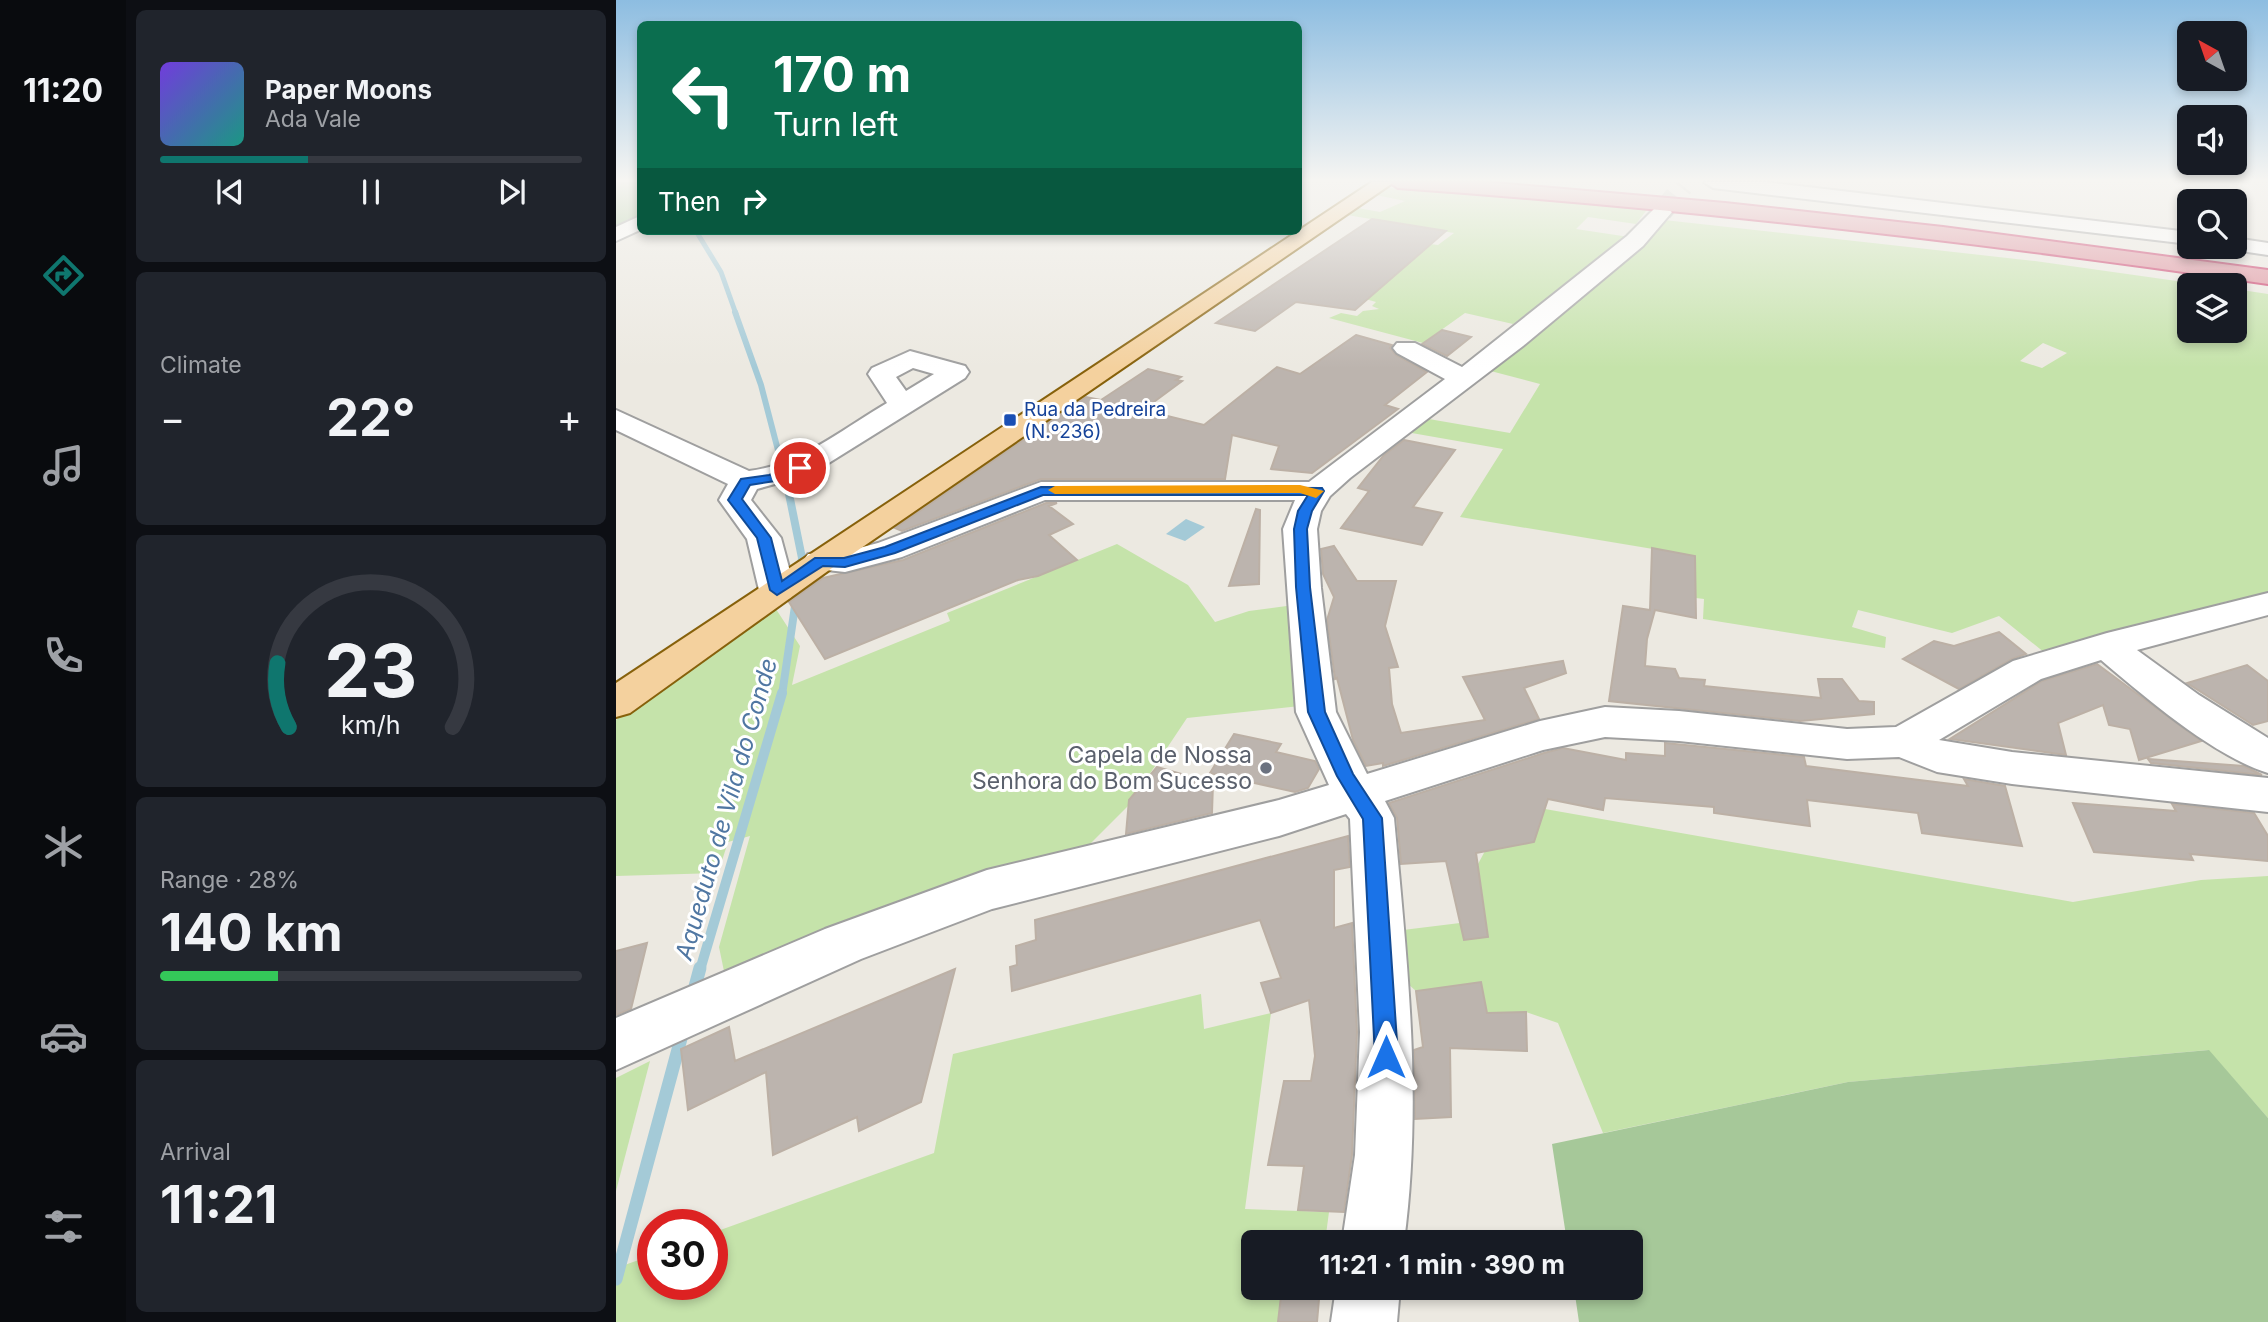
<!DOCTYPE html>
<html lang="en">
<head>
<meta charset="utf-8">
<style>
  body { margin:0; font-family:Inter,sans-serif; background:#20242c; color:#f1f3f6; height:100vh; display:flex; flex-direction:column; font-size:26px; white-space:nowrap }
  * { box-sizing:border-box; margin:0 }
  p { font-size:23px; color:#9ea1a6 }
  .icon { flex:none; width:38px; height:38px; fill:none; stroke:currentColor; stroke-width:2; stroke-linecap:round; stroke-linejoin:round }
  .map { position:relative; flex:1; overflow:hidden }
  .side { display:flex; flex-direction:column; gap:10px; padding:10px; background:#0d0f14; width:490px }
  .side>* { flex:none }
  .guide { position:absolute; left:21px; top:21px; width:665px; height:214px; border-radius:10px; box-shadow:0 4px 10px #0003; background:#0b6e4f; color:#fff; overflow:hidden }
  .needle { width:46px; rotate:320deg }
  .buttons { position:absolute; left:1561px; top:21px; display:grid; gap:14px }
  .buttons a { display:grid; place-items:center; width:70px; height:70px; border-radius:10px; background:#171b24; box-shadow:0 4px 10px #0003; font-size:35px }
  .speed { position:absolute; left:21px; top:1209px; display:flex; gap:14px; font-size:35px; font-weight:700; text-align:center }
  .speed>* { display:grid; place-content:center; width:91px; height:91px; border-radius:50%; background:#171b24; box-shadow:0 4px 10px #0003; line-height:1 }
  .speed .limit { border:10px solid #d22; background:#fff; color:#111 }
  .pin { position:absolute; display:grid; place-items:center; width:60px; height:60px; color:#fff; margin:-30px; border:4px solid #fff; border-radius:50%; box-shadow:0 2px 7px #0007 }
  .me { position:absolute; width:77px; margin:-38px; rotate:0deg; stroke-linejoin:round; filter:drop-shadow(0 0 5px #0008) }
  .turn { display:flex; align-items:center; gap:24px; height:147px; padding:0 21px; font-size:32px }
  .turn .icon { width:91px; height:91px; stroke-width:2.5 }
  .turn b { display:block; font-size:49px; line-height:60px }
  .then { display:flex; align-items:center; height:66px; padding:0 21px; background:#0003; gap:14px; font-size:26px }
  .big { font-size:52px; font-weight:700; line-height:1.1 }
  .side .card { flex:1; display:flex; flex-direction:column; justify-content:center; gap:10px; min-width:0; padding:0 24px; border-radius:10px; background:#20242c }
  .side .dial { align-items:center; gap:0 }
  .dial svg { height:182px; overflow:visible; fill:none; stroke:#363941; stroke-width:7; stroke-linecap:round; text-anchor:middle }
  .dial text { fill:#f1f3f6; stroke:none }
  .song { display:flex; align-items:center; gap:21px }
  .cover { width:84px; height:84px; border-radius:10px; background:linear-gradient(135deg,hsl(260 70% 55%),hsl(170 70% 35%)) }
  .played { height:7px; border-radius:4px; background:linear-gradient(90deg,#0f766e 35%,#363941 35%) }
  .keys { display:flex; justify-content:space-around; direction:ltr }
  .heat { display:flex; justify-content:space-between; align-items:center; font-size:38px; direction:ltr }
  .charge { height:10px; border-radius:5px; background:linear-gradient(90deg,#34c759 28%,#363941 0) }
  .trip { position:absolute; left:625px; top:1230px; width:402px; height:70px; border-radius:10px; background:#171b24; box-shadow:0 4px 10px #0003; font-weight:700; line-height:70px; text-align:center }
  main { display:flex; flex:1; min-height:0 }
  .dock { display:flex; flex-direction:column; width:126px; justify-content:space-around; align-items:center; background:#090b0e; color:#9ea1a6 }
  .dock .icon { width:49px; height:49px }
  .dock .selected { color:#0f766e }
  .dock b { font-size:32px; color:#f1f3f6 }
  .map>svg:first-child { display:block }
  .grass { fill:#c5e3aa; fill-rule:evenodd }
  .forest { fill:#a6c899 }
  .water { fill:#a4cad7 }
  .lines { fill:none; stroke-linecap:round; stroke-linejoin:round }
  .stream-far4 { stroke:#a4cad7; stroke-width:5 }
  .stream-far3 { stroke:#a4cad7; stroke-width:6 }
  .stream-far2 { stroke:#a4cad7; stroke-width:8 }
  .stream-far1 { stroke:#a4cad7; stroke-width:10 }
  .stream { stroke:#a4cad7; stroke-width:13 }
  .building { fill:#bcb4ae; stroke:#bcb0a5; stroke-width:2 }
  .minor-tunnel { stroke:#c2c0b9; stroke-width:21; stroke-dasharray:21 10; stroke-linecap:butt }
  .minor-casing { stroke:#9f9f9f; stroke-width:4 }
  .major-casing { stroke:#87610b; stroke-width:4 }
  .highway-casing { stroke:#c83061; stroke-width:4 }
  .minor { fill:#fff; fill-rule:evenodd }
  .major { fill:#f4d19e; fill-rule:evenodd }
  .highway { fill:#de8e9b; fill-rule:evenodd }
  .route { fill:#1a73e8; stroke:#114b97; stroke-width:2 }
  .slow { fill:#f59e0b }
  .transit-dot { fill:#1a4fb4; stroke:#fff; stroke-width:2.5 }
  .worship-dot { fill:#6b7280; stroke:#fff; stroke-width:2.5 }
  .labels { text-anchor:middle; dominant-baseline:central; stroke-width:6; stroke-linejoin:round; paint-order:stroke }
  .far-transit-label { font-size:19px; fill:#164399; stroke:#fff; text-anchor:start }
  .worship-label { font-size:23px; fill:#5b616d; stroke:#fff; text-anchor:end }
  .water-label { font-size:24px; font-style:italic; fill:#5077a2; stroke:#fff }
</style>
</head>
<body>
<main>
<nav class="dock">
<b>11:20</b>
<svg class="icon selected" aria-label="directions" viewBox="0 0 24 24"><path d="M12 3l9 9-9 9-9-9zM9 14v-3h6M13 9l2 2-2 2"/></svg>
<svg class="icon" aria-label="music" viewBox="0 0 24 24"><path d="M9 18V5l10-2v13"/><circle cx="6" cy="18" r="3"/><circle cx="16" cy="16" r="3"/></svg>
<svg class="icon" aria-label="phone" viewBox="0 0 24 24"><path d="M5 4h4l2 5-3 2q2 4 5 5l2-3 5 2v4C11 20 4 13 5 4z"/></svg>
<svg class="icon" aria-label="climate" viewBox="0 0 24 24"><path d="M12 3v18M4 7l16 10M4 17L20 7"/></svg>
<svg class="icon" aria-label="car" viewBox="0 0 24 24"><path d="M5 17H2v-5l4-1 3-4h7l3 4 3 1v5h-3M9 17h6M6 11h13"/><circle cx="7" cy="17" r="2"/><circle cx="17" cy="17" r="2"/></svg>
<svg class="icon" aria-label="filters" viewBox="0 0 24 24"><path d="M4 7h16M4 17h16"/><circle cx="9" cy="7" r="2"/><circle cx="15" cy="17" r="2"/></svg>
</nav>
<section class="side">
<div class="card">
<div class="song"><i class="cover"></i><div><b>Paper Moons</b><p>Ada Vale</p></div></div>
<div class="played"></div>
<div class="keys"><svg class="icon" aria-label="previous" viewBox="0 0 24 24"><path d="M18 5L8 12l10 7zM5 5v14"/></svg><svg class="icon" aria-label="pause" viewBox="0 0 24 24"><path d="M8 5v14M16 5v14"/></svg><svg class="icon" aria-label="next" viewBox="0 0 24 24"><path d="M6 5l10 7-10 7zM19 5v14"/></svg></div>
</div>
<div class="card"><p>Climate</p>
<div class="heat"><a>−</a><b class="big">22°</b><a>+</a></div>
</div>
<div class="card dial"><svg viewBox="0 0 100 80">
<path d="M14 69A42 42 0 1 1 86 69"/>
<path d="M14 69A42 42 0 0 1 9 41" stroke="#0f766e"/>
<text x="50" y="56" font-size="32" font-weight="700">23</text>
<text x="50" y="72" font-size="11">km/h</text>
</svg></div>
<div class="card"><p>Range · 28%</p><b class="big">140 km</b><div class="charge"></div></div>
<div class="card"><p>Arrival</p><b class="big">11:21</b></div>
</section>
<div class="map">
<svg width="1652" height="1322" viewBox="0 0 1652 1322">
  <rect width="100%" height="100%" fill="#ece9e1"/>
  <g class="grass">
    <polygon points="773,188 1033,207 1020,224 972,217 960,229 1013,237 897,324 849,313 807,343 713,318 725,313 741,316 747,311 763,309 756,306 760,302 739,296 776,271 783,272 814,244 822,245 838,233 731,215 742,208 764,212 789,201 760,195"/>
    <path d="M1048 220 1419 261 1589 285H1573V331H1619V289L1652 294V599L1612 601 1429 653 1383 616 1336 633 1242 610 1236 627 1270 637 1269 648 1087 619 1088 599 1080 598 1079 556 844 517 887 449 790 432 807 418 894 433 924 384 867 369ZM1427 343 1451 353 1426 368 1404 361Z"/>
    <polygon points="501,544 572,585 599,622 633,611 678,605 684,706 571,718 513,805 468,850 109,976 103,947 134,836 112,842 102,873 0,876 0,720 158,606 184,646 176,685 334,621 331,613"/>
    <polygon points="929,809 1457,902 1585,880 1652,876 1652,1118 1592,1050 1232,1082 987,1133 942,1023 910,1012 871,1013 865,982 800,991 792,984 787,930 844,923 848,940 871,937 862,864 869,851"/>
    <polygon points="585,994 588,1029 655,1013 629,1209 713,1212 709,1242 637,1242 637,1288 666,1288 662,1322 0,1322 0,1268 37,1255 37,1284 96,1284 96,1233 318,1153 337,1054"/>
    <polygon points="34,1061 0,1191 0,1078"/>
  </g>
  <g class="forest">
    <polygon points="0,182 24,182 24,219 0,231"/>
    <polygon points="1593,1050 1652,1118 1652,1322 963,1322 958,1288 1015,1288 1015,1242 951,1242 936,1144 1232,1082"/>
  </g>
  <polygon class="water" points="570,519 589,527 569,541 550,534"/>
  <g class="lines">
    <polyline class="stream-far4" points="80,231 105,272 120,314"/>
    <polyline class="stream-far3" points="119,312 145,385 170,481"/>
    <polyline class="stream-far2" points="166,695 186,558 170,479"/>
    <polyline class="stream-far1" points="84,970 166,693"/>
    <g class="stream">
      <polyline points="77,994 84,968"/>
      <polyline points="0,1279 67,1031"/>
    </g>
  </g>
  <g class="building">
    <polygon points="756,219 830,231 739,310 680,302 639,331 600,323"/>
    <polygon points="826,330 855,337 831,356 806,344"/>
    <polygon points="740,335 776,345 774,348 780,355 811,372 769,405 782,409 696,473 655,469 663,446 616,435 609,479 425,479 286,531 279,528 470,397 485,400 532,369 565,377 560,380 566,381 527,410 588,425 661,367 684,374"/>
    <polygon points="788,440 839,450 797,507 826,513 806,545 725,528 753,491 742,488 768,455"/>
    <polygon points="430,503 441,503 433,506 457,524 433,535 461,560 422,576 402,580 209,659 173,602 207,578 287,560"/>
    <polygon points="640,509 644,510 643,584 613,586"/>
    <polygon points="718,546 741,581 780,581 769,626 782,667 773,668 776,704 785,733 869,720 847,677 947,661 950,673 908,688 923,719 767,766 767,763 750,766 737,740 721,678 719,679 711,620 718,597 707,574 705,549"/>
    <polygon points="1036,548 1079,556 1080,618 1039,610 1031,639 1029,666 1059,669 1063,678 1089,680 1088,686 1205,698 1202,679 1226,679 1243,701 1258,702 1258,714 1184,721 993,701 1007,606 1034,610"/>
    <polygon points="1383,632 1410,654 1396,659 1343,689 1287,659 1318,641 1338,646"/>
    <polygon points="1481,664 1585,741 1523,760 1514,729 1493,725 1487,705 1442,723 1450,755 1334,739 1426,681"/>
    <polygon points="1631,665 1652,681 1652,721 1637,725 1571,683"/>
    <polygon points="618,734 665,744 660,752 699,761 703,769 692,788 679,792 594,773"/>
    <polygon points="1049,743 1188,757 1190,766 1352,786 1348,779 1389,786 1406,846 1306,833 1302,813 1191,800 1194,826 1098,813 1098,807 989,798 987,810 932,799 918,842 860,853 872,937 848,940 830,861 785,864 781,818 773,803 928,753 947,748 1010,760 1010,753 1049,756"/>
    <polygon points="1532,759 1628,766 1646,775 1535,763"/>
    <polygon points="541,767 597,783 596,813 510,834 513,800"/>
    <polygon points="1457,803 1560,811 1556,804 1638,813 1652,836 1652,861 1574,854 1577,860 1478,852"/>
    <polygon points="732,836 734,867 718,870 718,928 736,923 741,1032 736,1155 728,1212 682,1210 688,1166 652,1165 668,1081 695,1081 699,1056 693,1000 655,1013 645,983 665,978 644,920 396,991 394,967 401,965 400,946 420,940 419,920"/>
    <polygon points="31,943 15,1009 0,1015 0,951"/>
    <polygon points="339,969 305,1102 243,1131 241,1117 157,1155 150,1072 72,1110 65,1049 113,1027 119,1061"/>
    <polygon points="865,982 871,1013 910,1012 911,1051 834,1048 835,1117 799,1119 798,1050 807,1047 800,991"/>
    <polygon points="666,1288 704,1288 701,1322 662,1322"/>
  </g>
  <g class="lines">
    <polyline class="minor-tunnel" points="1046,212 1067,186"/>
    <defs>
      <g id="minor">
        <polygon points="1088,182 1149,182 1573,232 1573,244 1097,188"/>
        <path d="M1046 206 1056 212 1027 246 907 346 734 478 714 496 705 511 701 529 705 588 720 712 751 774 924 721 989 707 1063 711 1231 729 1280 727 1397 661 1491 633 1652 593V615L1521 650 1583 695 1652 738V773C1597 756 1529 697 1485 660L1425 679 1323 740 1396 752 1652 778V812L1396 784 1321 772 1283 757 1231 759 1063 741 989 737 927 750 769 801 778 818C791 960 807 1100 788 1242H726L739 1155 744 1032 734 819 730 814 663 836 376 909 245 959 0 1070V1018L209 929 371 870 663 800 713 785 680 712 667 529 679 500H429L286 557 229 572 192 568 187 561 192 554 228 552 262 543 425 482H693L829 379 781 353 777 348 781 343H799L846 367 1011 236 1039 208Z"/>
        <polygon points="24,216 24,230 0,241 0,227"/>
        <polygon points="1619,238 1652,243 1652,255 1611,249 1619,247"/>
        <path d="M294 351 349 366 353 372 349 378 195 474 141 489 135 500 165 538 179 590 174 598 161 601 148 598 143 590 131 539 103 500 112 484 0 430V410L133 471C184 465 228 428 271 403L252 374 256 368ZM297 368 318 374 290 391 280 377Z"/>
        <polygon points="720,1288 784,1288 781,1322 715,1322"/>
      </g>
      <polygon id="major" points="756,182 778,182 216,568 14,713 0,717 0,683"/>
      <path id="highway" d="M773 182H868L1109 203 1327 227 1652 270V284C1363 242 1073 209 782 188Z"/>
    </defs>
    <use href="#minor" class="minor-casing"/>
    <use href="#major" class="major-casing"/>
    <use href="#highway" class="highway-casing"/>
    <use href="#minor" class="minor"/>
    <use href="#major" class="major"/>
    <use href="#highway" class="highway"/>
  </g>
  <linearGradient id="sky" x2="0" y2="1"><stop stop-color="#8dbde1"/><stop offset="0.49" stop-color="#f6f5f2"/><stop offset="1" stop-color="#f6f5f2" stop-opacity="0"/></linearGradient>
  <rect width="1652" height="368" fill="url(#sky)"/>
  <polygon class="route" points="184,464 190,468 188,471 159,481 134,485 126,499 155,538 166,581 199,558 228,558 269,547 425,487 706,488 708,491 696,511 691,529 694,587 709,712 737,774 766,818 782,1057 778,1065 770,1068 762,1065 759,1057 747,819 721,776 692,712 680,587 678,529 682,511 692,495 427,495 279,553 229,567 207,566 161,595 154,590 141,538 112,500 125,479 153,475"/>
  <polygon class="slow" points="684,485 708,491 700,498 684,493 439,494 432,490 439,486"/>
  <rect class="transit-dot" x="387" y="413" width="14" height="14" rx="3.5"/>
  <circle class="worship-dot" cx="650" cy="768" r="7"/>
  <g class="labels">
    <g class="far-transit-label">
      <text x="408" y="409">Rua da Pedreira<tspan x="408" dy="22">(N.º236)</tspan></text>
    </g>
    <g class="worship-label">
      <text x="636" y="755">Capela de Nossa<tspan x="636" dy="26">Senhora do Bom Sucesso</tspan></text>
    </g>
    <g class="water-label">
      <text transform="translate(110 809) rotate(-74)">Aqueduto de Vila do Conde</text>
    </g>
  </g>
</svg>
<div class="buttons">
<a><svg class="needle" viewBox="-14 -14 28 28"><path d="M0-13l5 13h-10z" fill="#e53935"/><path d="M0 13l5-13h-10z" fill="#9ea1a6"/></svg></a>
<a><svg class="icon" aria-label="sound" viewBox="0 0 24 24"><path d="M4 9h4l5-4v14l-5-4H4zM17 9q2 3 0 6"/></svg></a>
<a><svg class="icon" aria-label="search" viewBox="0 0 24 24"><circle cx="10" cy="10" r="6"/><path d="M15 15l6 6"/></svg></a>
<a><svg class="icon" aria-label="layers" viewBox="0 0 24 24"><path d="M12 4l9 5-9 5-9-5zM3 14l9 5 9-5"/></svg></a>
</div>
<div class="speed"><div class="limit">30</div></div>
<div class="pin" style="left:184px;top:468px;background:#d93025"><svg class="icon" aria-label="arrive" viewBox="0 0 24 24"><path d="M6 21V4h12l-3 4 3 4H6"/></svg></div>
<svg class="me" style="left:770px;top:1057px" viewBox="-20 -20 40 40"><path d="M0-17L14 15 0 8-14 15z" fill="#1a73e8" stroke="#fff" stroke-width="4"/></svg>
<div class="trip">11:21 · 1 min · 390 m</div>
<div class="guide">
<div class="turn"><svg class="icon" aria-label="left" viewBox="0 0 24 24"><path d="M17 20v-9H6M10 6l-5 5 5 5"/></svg><div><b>170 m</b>Turn left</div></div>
<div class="then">Then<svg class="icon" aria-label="right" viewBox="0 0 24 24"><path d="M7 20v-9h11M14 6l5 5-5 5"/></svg></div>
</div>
</div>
</main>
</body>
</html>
